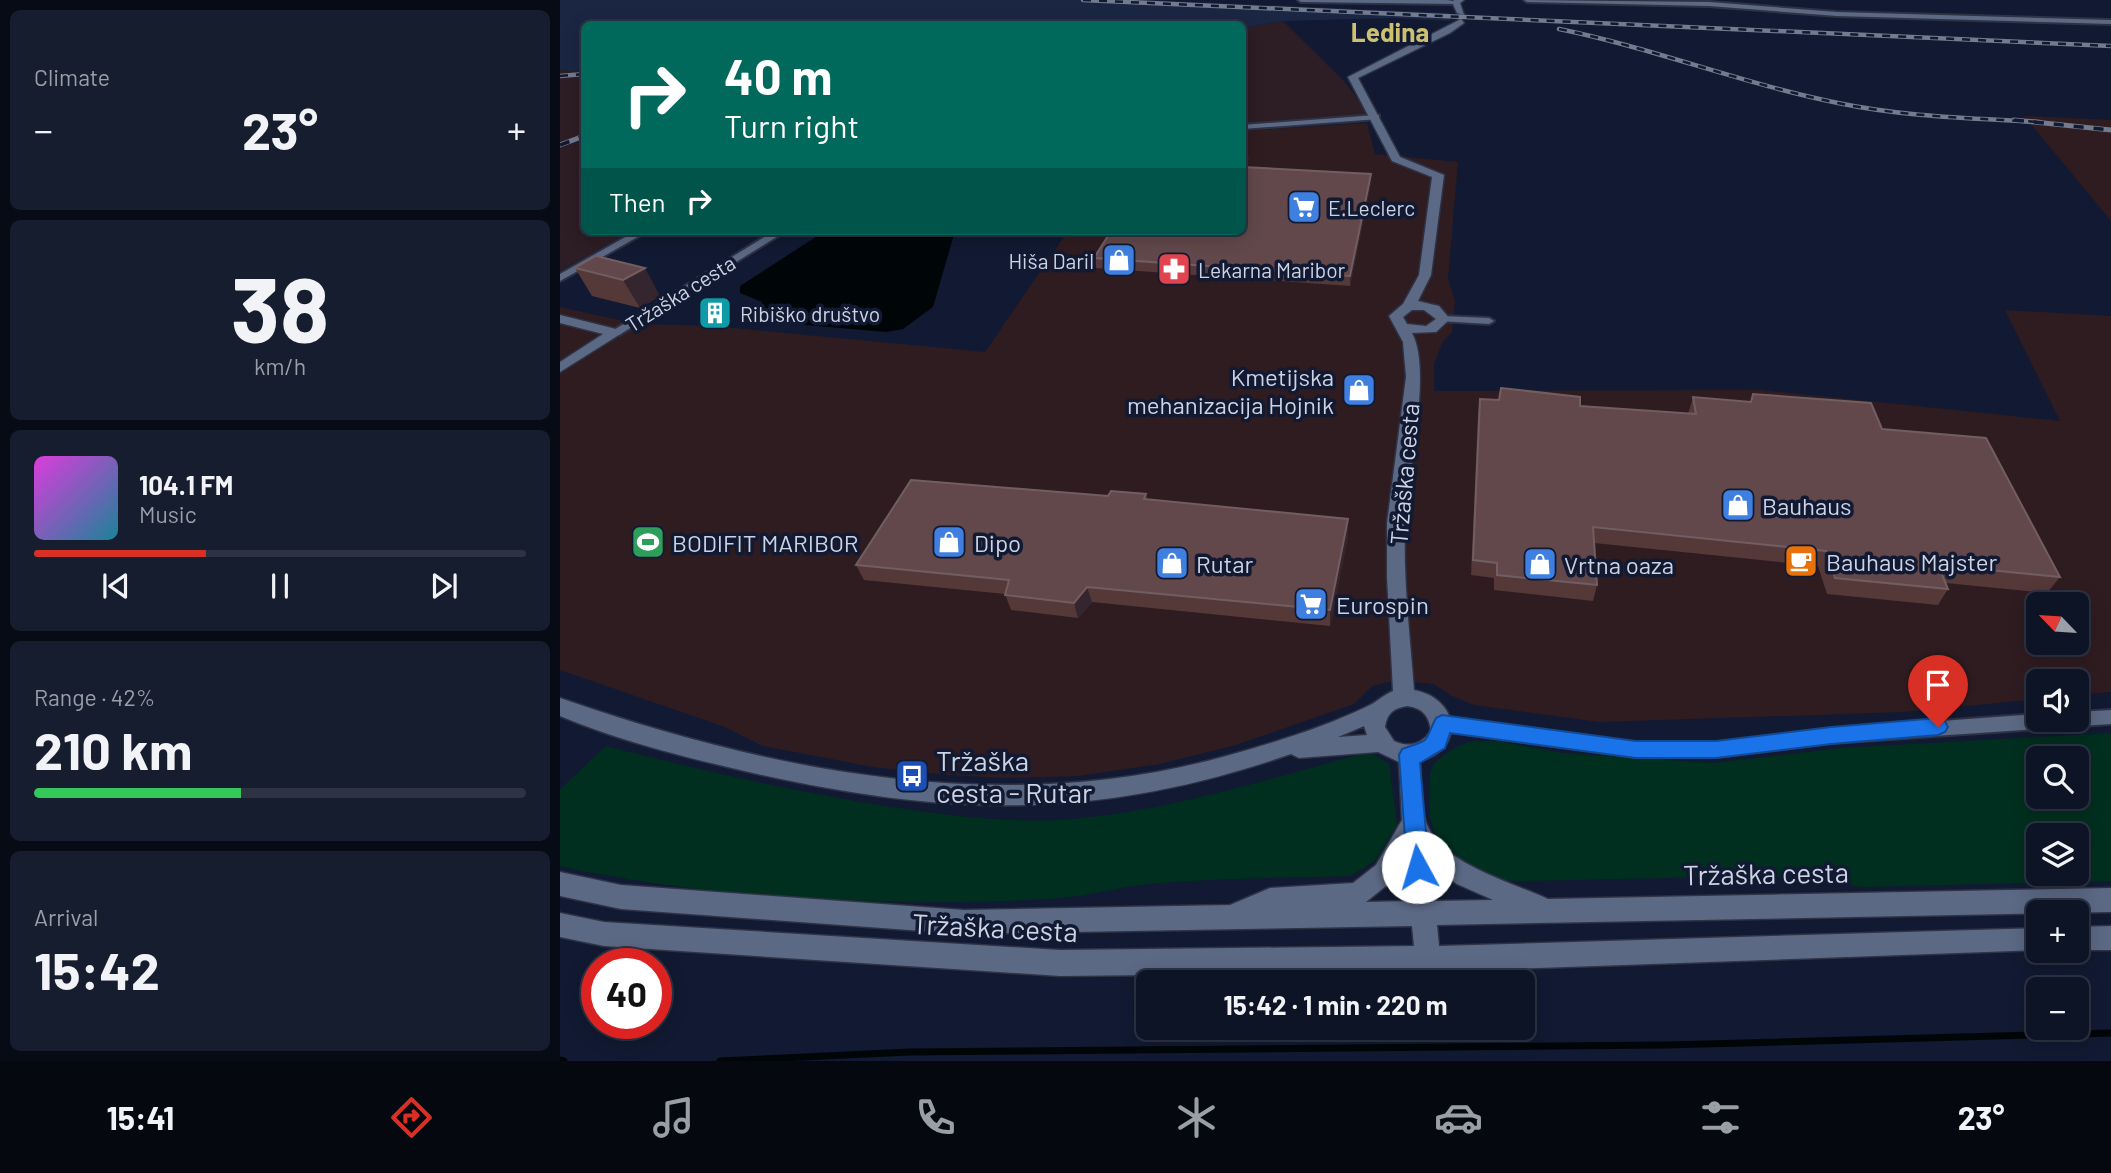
<!DOCTYPE html>
<html lang="en">
<head>
<meta charset="utf-8">
<style>
  body { margin:0; font-family:Barlow,sans-serif; background:#161d2e; color:#f1f3f6; height:100vh; display:flex; flex-direction:column; font-size:26px; white-space:nowrap }
  * { box-sizing:border-box; margin:0 }
  p { font-size:23px; color:#9a9ea7 }
  .icon { flex:none; width:38px; height:38px; fill:none; stroke:currentColor; stroke-width:2; stroke-linecap:round; stroke-linejoin:round }
  .map { position:relative; flex:1; overflow:hidden }
  .panel { display:flex; flex-direction:column; gap:10px; padding:10px; background:#070b15; width:560px }
  .panel>* { flex:none }
  .guide { position:absolute; left:21px; top:21px; width:665px; height:214px; border-radius:10px; box-shadow:0 4px 18px #0003,0 0 0 2px #2d3343; background:#00695c; color:#fff; overflow:hidden }
  .needle { width:46px; rotate:295deg }
  .fabs { position:absolute; left:1466px; top:592px; display:grid; gap:14px }
  .fabs a { display:grid; place-items:center; width:63px; height:63px; border-radius:10px; background:#0d1426; box-shadow:0 4px 18px #0003,0 0 0 2px #2d3343; font-size:35px }
  .speed { position:absolute; left:21px; top:948px; display:flex; gap:14px; font-size:35px; font-weight:700; text-align:center }
  .speed>* { display:grid; place-content:center; width:91px; height:91px; border-radius:50%; background:#0d1426; box-shadow:0 4px 18px #0003,0 0 0 2px #2d3343; line-height:1 }
  .speed .limit { border:10px solid #d22; background:#fff; color:#111 }
  .pin { position:absolute; display:grid; place-items:center; width:60px; height:60px; color:#fff; margin:-72px -30px; border-radius:50% 50% 50% 0; rotate:-45deg; box-shadow:0 0 7px #0007 }
  .pin .icon { rotate:45deg }
  .me { position:absolute; width:77px; margin:-38px; rotate:354deg; stroke-linejoin:round; filter:drop-shadow(0 0 5px #0008) }
  .turn { display:flex; align-items:center; gap:24px; height:147px; padding:0 28px; font-size:32px }
  .turn .icon { width:91px; height:91px; stroke-width:2.5 }
  .turn b { display:block; font-size:49px; line-height:60px }
  .then { display:flex; align-items:center; height:66px; padding:0 28px; background:#0003; gap:14px; font-size:26px }
  .big { font-size:52px; font-weight:700; line-height:1.1 }
  .panel .tile { flex:1; display:flex; flex-direction:column; justify-content:center; gap:10px; min-width:0; padding:0 24px; border-radius:10px; background:#161d2e }
  .panel .dial { align-items:center; gap:0 }
  .dial b { font-size:91px; line-height:1 }
  .song { display:flex; align-items:center; gap:21px }
  .cover { width:84px; height:84px; border-radius:10px; background:linear-gradient(135deg,hsl(300 70% 55%),hsl(190 70% 35%)) }
  .played { height:7px; border-radius:4px; background:linear-gradient(90deg,#d93025 35%,#2d3343 35%) }
  .keys { display:flex; justify-content:space-around; direction:ltr }
  .heat { display:flex; justify-content:space-between; align-items:center; font-size:38px; direction:ltr }
  .charge { height:10px; border-radius:5px; background:linear-gradient(90deg,#34c759 42%,#2d3343 0) }
  .trip { position:absolute; left:576px; top:970px; width:399px; height:70px; border-radius:10px; background:#0d1426; box-shadow:0 4px 18px #0003,0 0 0 2px #2d3343; font-weight:700; line-height:70px; text-align:center }
  .dock { display:flex; height:112px; justify-content:space-around; align-items:center; background:#05080f; color:#9a9ea7 }
  .dock .icon { width:49px; height:49px }
  .dock .active { color:#d93025 }
  .dock b { font-size:32px; color:#f1f3f6 }
  main { display:flex; flex:1; min-height:0 }
  .map>svg:first-child { display:block }
  .commercial { fill:#2f1c21; fill-rule:evenodd }
  .industrial { fill:#2d1d25 }
  .built { fill:#1b2643 }
  .green { fill:#002f1f; fill-rule:evenodd }
  .water { fill:#000608 }
  .lines { fill:none; stroke-linecap:round; stroke-linejoin:round }
  .stream { stroke:#000608; stroke-width:7 }
  .street-casing { stroke:#2e3245; stroke-width:4 }
  .secondary-casing { stroke:#2e3245; stroke-width:3 }
  .street { fill:#5c6985; fill-rule:evenodd }
  .secondary { fill:#5c6985; fill-rule:evenodd }
  .rail-far1-casing { stroke:#737b8f; stroke-width:4.5 }
  .rail-casing { stroke:#737b8f; stroke-width:5 }
  .rail-far1 { stroke:#111a32; stroke-width:2.5; stroke-dasharray:8; stroke-linecap:butt }
  .rail { stroke:#111a32; stroke-width:3.5; stroke-dasharray:10; stroke-linecap:butt }
  .wall { fill:#553838 }
  .shaded-wall { fill:#34252e }
  .building { fill:#62484a; stroke:#725e62; stroke-width:2 }
  .route { fill:#1a73e8; stroke:#114b97; stroke-width:2 }
  .labels { text-anchor:middle; dominant-baseline:central; stroke-width:7; stroke-linejoin:round; paint-order:stroke }
  .far-poi-label { font-size:21px; fill:#ccd3e3; stroke:#111a32; text-anchor:start }
  .far-street-label { font-size:21px; fill:#ccd3e3; stroke:#111a32 }
  .poi-label { font-size:24px; fill:#ccd3e3; stroke:#111a32; text-anchor:start }
  .street-label { font-size:24px; fill:#ccd3e3; stroke:#111a32 }
  .far-district-label { font-size:26px; font-weight:bold; fill:#ccc072; stroke:#111a32 }
  .near-poi-label { font-size:28px; fill:#ccd3e3; stroke:#111a32; text-anchor:start }
  .near-street-label { font-size:28px; fill:#ccd3e3; stroke:#111a32 }
</style>
</head>
<body>
<main>
<section class="panel">
<div class="tile"><p>Climate</p>
<div class="heat"><a>−</a><b class="big">23°</b><a>+</a></div>
</div>
<div class="tile dial"><b>38</b><p>km/h</p></div>
<div class="tile">
<div class="song"><i class="cover"></i><div><b>104.1 FM</b><p>Music</p></div></div>
<div class="played"></div>
<div class="keys"><svg class="icon" aria-label="previous" viewBox="0 0 24 24"><path d="M18 5L8 12l10 7zM5 5v14"/></svg><svg class="icon" aria-label="pause" viewBox="0 0 24 24"><path d="M8 5v14M16 5v14"/></svg><svg class="icon" aria-label="next" viewBox="0 0 24 24"><path d="M6 5l10 7-10 7zM19 5v14"/></svg></div>
</div>
<div class="tile"><p>Range · 42%</p><b class="big">210 km</b><div class="charge"></div></div>
<div class="tile"><p>Arrival</p><b class="big">15:42</b></div>
</section>
<div class="map">
<svg width="1551" height="1061" viewBox="0 0 1551 1061">
  <rect width="100%" height="100%" fill="#111a32"/>
  <g class="commercial">
    <polygon points="1464,116 1551,120 1551,221 1471,124"/>
    <path d="M807 123 815 154 898 162 888 278 895 301 892 333 883 341 874 364V391L1201 390 1500 421 1445 310 1551 316V692L1517 695V681H1479V699L1343 712 1040 722 914 705 892 696 874 684 836 680 812 686 794 704 676 745 600 764 518 776 446 778 388 775 313 767 203 746 165 727 0 670V307L77 324 153 326 425 352 508 231H682L683 131ZM1479 604H1517V642H1479Z"/>
  </g>
  <g class="industrial">
    <polygon points="723,21 784,81 808,113 802,116 683,123 683,28"/>
    <polygon points="0,70 24,72 24,231 72,231 0,271"/>
  </g>
  <polygon class="built" points="0,0 584,0 889,13 890,21 834,18 723,21 683,28 682,24 24,24 24,72 0,70"/>
  <g class="green">
    <path d="M1551 733V881L1304 887 1204 876 961 881 931 880 913 872 883 847 874 831 869 814 870 773 874 763 896 747 913 741H938L1002 753 1154 763 1281 748ZM1479 758H1517V796H1479ZM1479 835H1517V873H1479Z"/>
    <path d="M46 746C140 770 234 792 331 807 392 816 453 824 515 819 616 809 712 778 809 752L829 764 837 825 816 860 791 876C727 878 663 878 600 883 563 885 527 897 490 899 332 907 155 900 0 866V789Z"/>
  </g>
  <polygon class="water" points="265,231 395,231 373,307 343,329 326,332 200,321 207,308 200,308 202,302 180,293 180,286"/>
  <g class="lines">
    <g class="stream">
      <polyline points="0,1060 4,1061"/>
      <polyline points="160,1061 349,1052 1107,1045 1551,1033"/>
    </g>
    <defs>
      <g id="street">
        <polygon points="738,0 887,0 899,2 896,4 741,2"/>
        <polygon points="964,0 1149,2 1277,12 1551,20 1551,24 1277,16 1149,6 967,2"/>
        <polygon points="816,115 819,115 819,119 682,129 682,125"/>
        <polygon points="76,231 88,231 0,281 0,274"/>
        <polygon points="214,231 226,231 59,335 51,335 49,333"/>
        <polygon points="883,316 929,318 934,321 929,324 879,321 879,317"/>
        <polygon points="1551,710 1551,724 1271,743 1156,757 1076,757 882,731 876,729 874,724 876,719 882,717 1076,743 1156,743 1271,729 1479,714 1479,719 1517,719 1517,712"/>
      </g>
      <g id="secondary">
        <polygon points="894,0 904,0 900,3 904,15 897,13 892,2"/>
        <path d="M901 19 904 23 890 33 798 78 840 157 884 175 871 275 858 301 879 306 890 319 876 332 852 333C873 372 846 477 845 524 843 579 850 635 854 690 898 698 907 748 860 761 861 779 860 799 864 816 875 863 950 881 988 899L1551 888V912L877 925 879 946 1479 928V950H1484L868 972 500 976 44 946 0 937V913L44 922 500 950 854 946 852 926 404 934 61 909 0 896V872L61 885 404 910 670 905 710 888 793 883 816 865 842 820 839 762 818 752 739 758 731 754C538 821 390 817 193 773 128 758 62 742 0 716V698C213 772 444 818 666 756 713 743 762 728 806 707 816 703 823 695 833 691L827 577V523L846 377 843 342 829 316 843 304 859 275 872 177 832 161 788 77ZM852 310H864L876 319 866 326 847 324 843 317ZM847 706C863 708 869 716 871 731 862 744 849 748 834 741L825 727C827 713 834 708 847 706ZM804 726 807 735 778 737ZM846 861 850 901 806 902 832 881ZM869 864 897 884 933 900 874 901Z"/>
        <polygon points="0,315 60,330 62,333 0,372 0,362 43,334 0,323"/>
        <polygon points="1551,926 1551,950 1514,950 1517,950 1517,927"/>
      </g>
    </defs>
    <use href="#street" class="street-casing"/>
    <use href="#secondary" class="secondary-casing"/>
    <use href="#street" class="street"/>
    <use href="#secondary" class="secondary"/>
    <defs>
      <g id="rail-far1">
        <polyline points="523,0 1551,46"/>
        <path d="M999 29C1093 48 1183 84 1278 103 1344 117 1413 118 1480 122"/>
        <polyline points="0,76 24,74"/>
      </g>
      <g id="rail">
        <polyline points="1454,120 1551,130"/>
        <polyline points="0,145 24,136"/>
      </g>
    </defs>
    <use href="#rail-far1" class="rail-far1-casing"/>
    <use href="#rail" class="rail-casing"/>
    <use href="#rail-far1" class="rail-far1"/>
    <use href="#rail" class="rail"/>
  </g>
  <g class="wall">
    <polygon points="811,174 811,183 790,286 536,268 534,258"/>
    <polygon points="36,256 100,296 80,308 32,296 15,268"/>
    <polygon points="1193,394 1322,429 1500,577 1487,593 1386,583 1388,589 1378,605 1267,594 1258,566 1034,543 1037,585 1033,601 934,590 934,578 911,575 918,414 920,399 1128,414 1133,397 1190,402"/>
    <polygon points="586,494 587,499 788,535 770,626 532,602 518,618 451,610 445,594 304,580 296,565 548,496"/>
  </g>
  <g class="shaded-wall">
    <polygon points="811,174 811,183 790,286 790,276"/>
    <polygon points="85,268 100,296 80,308 63,280"/>
    <polygon points="788,519 788,535 770,626 770,610"/>
    <polygon points="527,587 532,602 518,618 514,603"/>
  </g>
  <g class="building">
    <polygon points="682,159 687,159 683,167 811,174 790,276 534,258 551,231 682,231"/>
    <polygon points="36,256 85,268 63,280 15,268"/>
    <polygon points="941,388 1020,397 1020,406 1136,414 1133,397 1191,402 1193,394 1311,403 1322,429 1426,438 1500,577 1378,565 1388,589 1275,578 1266,551 1033,527 1037,585 937,575 937,563 913,560 920,399 939,400"/>
    <polygon points="351,480 548,496 551,491 586,494 584,499 788,519 770,610 527,587 514,603 445,595 449,580 296,565"/>
  </g>
  <path class="route" d="M882 715 1076 741H1156L1271 727 1378 718 1385 721 1388 727 1385 732 1378 735 1271 744 1156 758H1076L890 733 885 748 860 763 869 867 865 874 858 877 850 874 847 867 839 755 842 749C873 738 862 745 876 718Z"/>
  <defs>
    <symbol id="supermarket-square" viewBox="-11 -11 22 22"><rect x="-9" y="-9" width="18" height="18" rx="4" fill="#3f7fe0" stroke="#111a32"/><path d="M-6-5.5h2.5l.6 2H6L4.5 2H-2.5L-4.4-4H-6ZM-1.5 3.2a1.3 1.3 0 1 0 .1 0ZM3 3.2a1.3 1.3 0 1 0 .1 0Z" fill="#fff"/></symbol>
    <symbol id="shop-square" viewBox="-11 -11 22 22"><rect x="-9" y="-9" width="18" height="18" rx="4" fill="#3f7fe0" stroke="#111a32"/><path d="M-5-2.5h2.3a2.7 3.5 0 0 1 5.4 0H5L5.5 6h-11ZM-1.5-2.5h3a1.5 2.3 0 0 0-3 0Z" fill="#fff"/></symbol>
    <symbol id="pharmacy-square" viewBox="-11 -11 22 22"><rect x="-9" y="-9" width="18" height="18" rx="4" fill="#e0444e" stroke="#111a32"/><path d="M-2-6h4v4h4v4h-4v4h-4v-4h-4v-4h4Z" fill="#fff"/></symbol>
    <symbol id="building-square" viewBox="-11 -11 22 22"><rect x="-9" y="-9" width="18" height="18" rx="4" fill="#0f9aa8" stroke="#111a32"/><path d="M-4-6H4V6H1V3H-1V6H-4ZM-2.5-4.3h1.7v1.8h-1.7ZM.8-4.3h1.7v1.8H.8ZM-2.5-1h1.7V.8h-1.7ZM.8-1h1.7V.8H.8Z" fill="#fff"/></symbol>
    <symbol id="stadium-square" viewBox="-11 -11 22 22"><rect x="-9" y="-9" width="18" height="18" rx="4" fill="#2e9e5b" stroke="#111a32"/><path d="M0-5a6.5 5 0 1 0 0 10a6.5 5 0 1 0 0-10ZM-3.5-1.8h7v3.6h-7Z" fill="#fff"/></symbol>
    <symbol id="cafe-square" viewBox="-11 -11 22 22"><rect x="-9" y="-9" width="18" height="18" rx="4" fill="#e8710a" stroke="#111a32"/><path d="M-5.5-4.5H6V0H3Q3 3.5 0 3.5H-2.5Q-5.5 3.5-5.5 0ZM3-3.2v2h1.7v-2ZM-6 4.5H4V6H-6Z" fill="#fff"/></symbol>
    <symbol id="bus-square" viewBox="-11 -11 22 22"><rect x="-9" y="-9" width="18" height="18" rx="4" fill="#1a4fb4" stroke="#111a32"/><path d="M-5-6H5V4H4V6H2V4H-2V6H-4V4H-5ZM-3.5-4V0h7V-4ZM-3.5 1.2v1.5H-2V1.2ZM2 1.2v1.5H3.5V1.2Z" fill="#fff"/></symbol>
  </defs>
  <g fill-rule="evenodd">
    <use href="#supermarket-square" x="725" y="188" width="38" height="38"/>
    <use href="#shop-square" x="540" y="241" width="38" height="38"/>
    <use href="#pharmacy-square" x="595" y="250" width="38" height="38"/>
    <use href="#building-square" x="136" y="294" width="38" height="38"/>
    <use href="#shop-square" x="780" y="371" width="38" height="38"/>
    <use href="#shop-square" x="1159" y="486" width="38" height="38"/>
    <use href="#stadium-square" x="69" y="523" width="38" height="38"/>
    <use href="#shop-square" x="370" y="523" width="38" height="38"/>
    <use href="#cafe-square" x="1222" y="542" width="38" height="38"/>
    <use href="#shop-square" x="593" y="544" width="38" height="38"/>
    <use href="#shop-square" x="961" y="545" width="38" height="38"/>
    <use href="#supermarket-square" x="732" y="585" width="38" height="38"/>
    <use href="#bus-square" x="333" y="757" width="38" height="38"/>
  </g>
  <g class="labels">
    <g class="far-poi-label">
      <text x="768" y="207">E.Leclerc</text>
      <text x="534" y="260" text-anchor="end">Hiša Daril</text>
      <text x="638" y="269">Lekarna Maribor</text>
      <text x="180" y="313">Ribiško društvo</text>
    </g>
    <g class="far-street-label">
      <text transform="translate(120 293) rotate(-32)">Tržaška cesta</text>
    </g>
    <g class="poi-label">
      <text x="774" y="376" text-anchor="end">Kmetijska<tspan x="774" dy="28">mehanizacija Hojnik</tspan></text>
      <text x="1202" y="505">Bauhaus</text>
      <text x="112" y="542">BODIFIT MARIBOR</text>
      <text x="414" y="542">Dipo</text>
      <text x="1266" y="561">Bauhaus Majster</text>
      <text x="636" y="563">Rutar</text>
      <text x="1004" y="564">Vrtna oaza</text>
      <text x="776" y="604">Eurospin</text>
    </g>
    <g class="street-label">
      <text transform="translate(844 474) rotate(-85)">Tržaška cesta</text>
    </g>
    <g class="far-district-label">
      <text x="830" y="31">Ledina</text>
    </g>
    <g class="near-poi-label">
      <text x="376" y="760">Tržaška<tspan x="376" dy="32">cesta - Rutar</tspan></text>
    </g>
    <g class="near-street-label">
      <text transform="translate(1206 873) rotate(-1)">Tržaška cesta</text>
      <text transform="translate(435 927) rotate(3)">Tržaška cesta</text>
    </g>
  </g>
</svg>
<div class="fabs">
<a><svg class="needle" viewBox="-14 -14 28 28"><path d="M0-13l5 13h-10z" fill="#e53935"/><path d="M0 13l5-13h-10z" fill="#9a9ea7"/></svg></a>
<a><svg class="icon" aria-label="sound" viewBox="0 0 24 24"><path d="M4 9h4l5-4v14l-5-4H4zM17 9q2 3 0 6"/></svg></a>
<a><svg class="icon" aria-label="search" viewBox="0 0 24 24"><circle cx="10" cy="10" r="6"/><path d="M15 15l6 6"/></svg></a>
<a><svg class="icon" aria-label="layers" viewBox="0 0 24 24"><path d="M12 4l9 5-9 5-9-5zM3 14l9 5 9-5"/></svg></a>
<a>+</a>
<a>−</a>
</div>
<div class="speed"><div class="limit">40</div></div>
<div class="pin" style="left:1378px;top:727px;background:#d93025"><svg class="icon" aria-label="arrive" viewBox="0 0 24 24"><path d="M6 21V4h12l-3 4 3 4H6"/></svg></div>
<svg class="me" style="left:858px;top:867px" viewBox="-20 -20 40 40"><circle r="19" fill="#fff"/><path d="M0-13L10 11 0 6-10 11z" fill="#1a73e8"/></svg>
<div class="trip">15:42 · 1 min · 220 m</div>
<div class="guide">
<div class="turn"><svg class="icon" aria-label="right" viewBox="0 0 24 24"><path d="M7 20v-9h11M14 6l5 5-5 5"/></svg><div><b>40 m</b>Turn right</div></div>
<div class="then">Then<svg class="icon" aria-label="right" viewBox="0 0 24 24"><path d="M7 20v-9h11M14 6l5 5-5 5"/></svg></div>
</div>
</div>
</main>
<nav class="dock">
<b>15:41</b>
<svg class="icon active" aria-label="directions" viewBox="0 0 24 24"><path d="M12 3l9 9-9 9-9-9zM9 14v-3h6M13 9l2 2-2 2"/></svg>
<svg class="icon" aria-label="music" viewBox="0 0 24 24"><path d="M9 18V5l10-2v13"/><circle cx="6" cy="18" r="3"/><circle cx="16" cy="16" r="3"/></svg>
<svg class="icon" aria-label="phone" viewBox="0 0 24 24"><path d="M5 4h4l2 5-3 2q2 4 5 5l2-3 5 2v4C11 20 4 13 5 4z"/></svg>
<svg class="icon" aria-label="climate" viewBox="0 0 24 24"><path d="M12 3v18M4 7l16 10M4 17L20 7"/></svg>
<svg class="icon" aria-label="car" viewBox="0 0 24 24"><path d="M5 17H2v-5l4-1 3-4h7l3 4 3 1v5h-3M9 17h6M6 11h13"/><circle cx="7" cy="17" r="2"/><circle cx="17" cy="17" r="2"/></svg>
<svg class="icon" aria-label="filters" viewBox="0 0 24 24"><path d="M4 7h16M4 17h16"/><circle cx="9" cy="7" r="2"/><circle cx="15" cy="17" r="2"/></svg>
<b>23°</b>
</nav>
</body>
</html>
